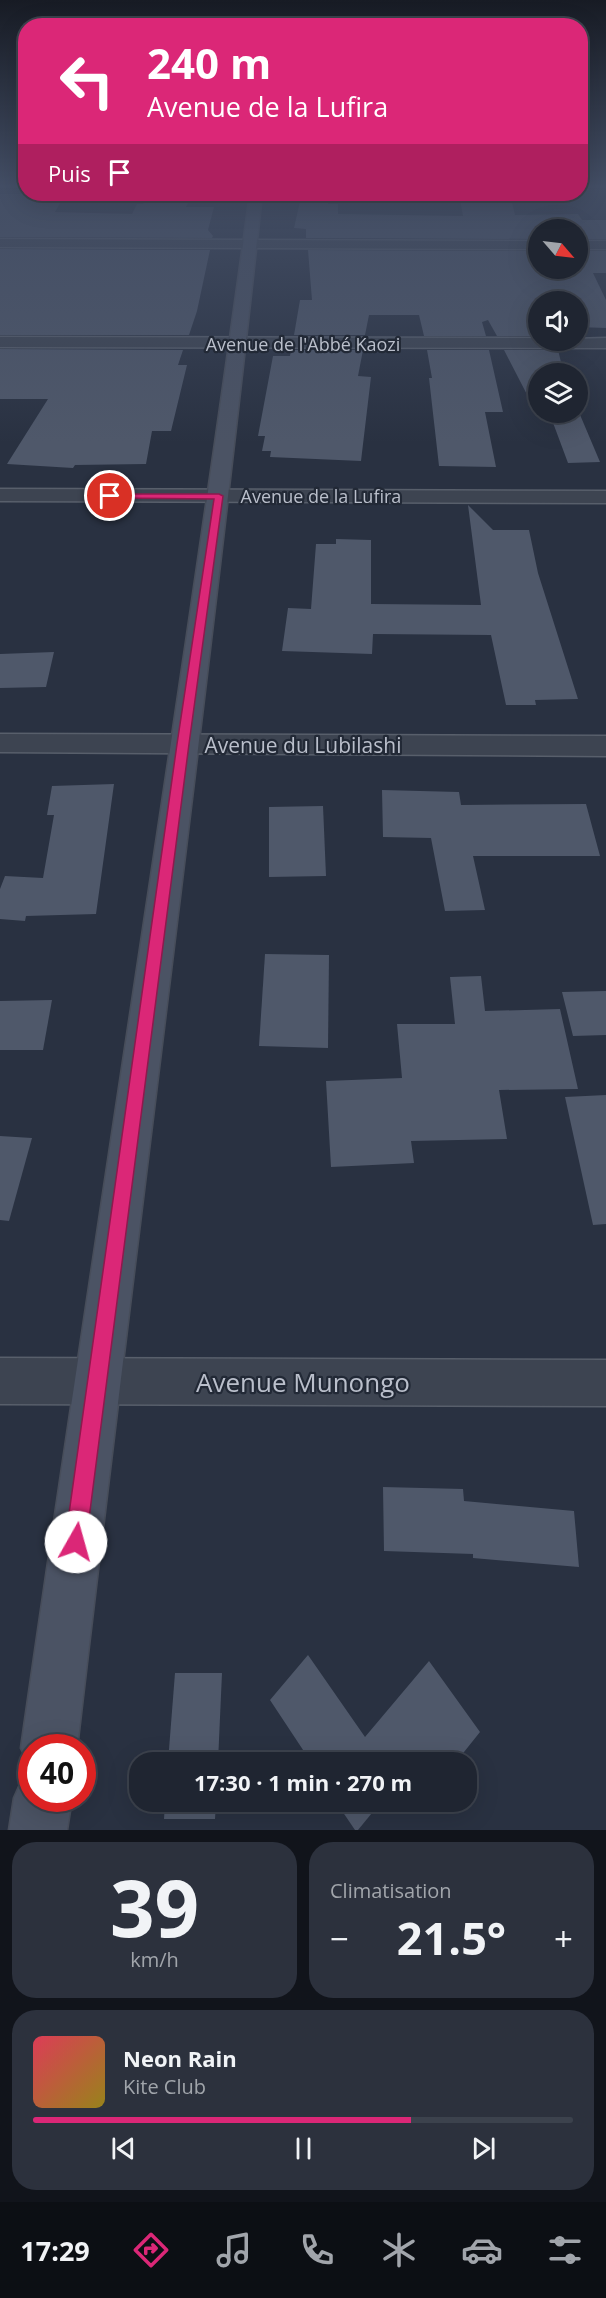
<!DOCTYPE html>
<html lang="fr">
<head>
<meta charset="utf-8">
<style>
  body { margin:0; font-family:"Open Sans",sans-serif; background:#2c313d; color:#f1f3f6; height:100vh; display:flex; flex-direction:column; font-size:22px; white-space:nowrap }
  * { box-sizing:border-box; margin:0 }
  p { font-size:20px; color:#a1a5ab }
  .icon { flex:none; width:33px; height:33px; fill:none; stroke:currentColor; stroke-width:2; stroke-linecap:round; stroke-linejoin:round }
  .map { position:relative; height:1830px; overflow:hidden }
  .panel { display:flex; flex-direction:column; gap:12px; padding:12px; background:#11141b; flex:1 }
  .panel>* { flex:none }
  .top-card { position:absolute; left:18px; top:18px; width:570px; height:183px; border-radius:24px; box-shadow:0 6px 24px #0002,0 0 0 2px #3c424d; background:#db2777; color:#fff; overflow:hidden }
  .needle { width:39px; rotate:118deg }
  .fabs { position:absolute; left:528px; top:219px; display:grid; gap:12px }
  .fabs a { display:grid; place-items:center; width:60px; height:60px; border-radius:50%; background:#1f2531; box-shadow:0 6px 24px #0002,0 0 0 2px #3c424d; font-size:30px }
  .speed { position:absolute; left:18px; top:1734px; display:flex; gap:12px; font-size:30px; font-weight:700; text-align:center }
  .speed>* { display:grid; place-content:center; width:78px; height:78px; border-radius:50%; background:#1f2531; box-shadow:0 6px 24px #0002,0 0 0 2px #3c424d; line-height:1 }
  .speed .limit { border:9px solid #d22; background:#fff; color:#111 }
  .pin { position:absolute; display:grid; place-items:center; width:51px; height:51px; color:#fff; margin:-26px; border:3px solid #fff; border-radius:50%; box-shadow:0 2px 6px #0007 }
  .me { position:absolute; width:66px; margin:-33px; rotate:7deg; stroke-linejoin:round; filter:drop-shadow(0 0 4px #0008) }
  .turn { display:flex; align-items:center; gap:21px; height:126px; padding:0 30px; font-size:27px }
  .turn .icon { width:78px; height:78px; stroke-width:2.5 }
  .turn b { display:block; font-size:42px; line-height:51px }
  .then { display:flex; align-items:center; height:57px; padding:0 30px; background:#0003; gap:12px; font-size:22px }
  .big { font-size:45px; font-weight:700; line-height:1.1 }
  .panel .tile { flex:1; display:flex; flex-direction:column; justify-content:center; gap:9px; min-width:0; padding:0 21px; border-radius:24px; background:#2c313d }
  .panel .dial { align-items:center; gap:0 }
  .dial b { font-size:78px; line-height:1 }
  .song { display:flex; align-items:center; gap:18px }
  .cover { width:72px; height:72px; border-radius:9px; background:linear-gradient(135deg,hsl(350 70% 55%),hsl(50 70% 35%)) }
  .played { height:6px; border-radius:3px; background:linear-gradient(90deg,#db2777 70%,#3c424d 70%) }
  .keys { display:flex; justify-content:space-around; direction:ltr }
  .heat { display:flex; justify-content:space-between; align-items:center; font-size:33px; direction:ltr }
  .panel .tiles { flex:1; display:grid; gap:12px; grid-template-columns:1fr 1fr }
  .tile:last-child { grid-column:span 2 }
  .trip { position:absolute; left:129px; top:1752px; width:348px; height:60px; border-radius:24px; background:#1f2531; box-shadow:0 6px 24px #0002,0 0 0 2px #3c424d; font-weight:700; line-height:60px; text-align:center }
  .tab-bar { display:flex; height:96px; justify-content:space-around; align-items:center; background:#0c0f14; color:#a1a5ab }
  .tab-bar .icon { width:42px; height:42px }
  .tab-bar .active { color:#db2777 }
  .tab-bar b { font-size:27px; color:#f1f3f6 }
  .map>svg:first-child { display:block }
  .building { fill:#4f586a }
  .lines { fill:none; stroke-linecap:round; stroke-linejoin:round }
  .street-casing { stroke:#585f6b; stroke-width:3 }
  .secondary-casing { stroke:#474d5a; stroke-width:3 }
  .street { fill:#3d4451; fill-rule:evenodd }
  .secondary { fill:#4b5364; fill-rule:evenodd }
  .route { fill:#db2777; stroke:#8e194d; stroke-width:1.5 }
  .labels { text-anchor:middle; dominant-baseline:central; stroke-width:4.5; stroke-linejoin:round; paint-order:stroke }
  .far-street-label { font-size:18px; fill:#babfcb; stroke:#222936 }
  .street-label { font-size:21px; fill:#babfcb; stroke:#222936 }
  .near-street-label { font-size:26px; fill:#babfcb; stroke:#222936 }
</style>
</head>
<body>
<div class="map">
<svg width="606" height="1830" viewBox="0 0 606 1830">
  <rect width="100%" height="100%" fill="#293141"/>
  <g class="building">
    <polygon points="0,194 65,194 55,212 132,214 137,204 143,204 147,198 190,199 186,207 214,207 208,230 213,236 212,238 0,237"/>
    <polygon points="459,194 510,194 515,215 578,214 582,220 606,220 606,239 578,239 578,230 538,230 538,239 306,238 306,229 294,228 301,197 328,197 328,204 338,204 338,214 463,216"/>
    <polygon points="0,249 210,250 197,311 189,335 0,335"/>
    <polygon points="308,250 538,251 538,268 578,268 578,251 606,251 606,273 593,273 606,300 606,328 578,327 578,302 538,302 538,336 497,336 488,320 482,322 486,336 424,336 419,315 369,315 365,335 294,335 300,300 312,300"/>
    <polygon points="0,349 183,350 178,365 187,365 171,431 152,431 146,464 75,465 73,468 7,464 48,399 0,399"/>
    <polygon points="291,350 363,350 358,376 371,377 361,461 270,457 271,451 262,451 265,436 258,436 273,356 290,356"/>
    <polygon points="427,350 489,350 503,412 485,412 496,467 439,466 429,378 432,378"/>
    <polygon points="504,350 558,350 564,374 538,374 538,412 536,412"/>
    <polygon points="578,410 600,462 568,463 549,412 578,412"/>
    <polygon points="468,505 493,530 529,530 538,573 578,699 535,700 536,705 506,705 491,635 373,634 372,654 282,651 288,608 311,609 316,544 336,544 336,539 371,540 371,604 481,605"/>
    <polygon points="54,652 46,687 0,688 0,654"/>
    <polygon points="114,784 96,914 26,916 25,921 0,919 0,889 5,876 43,878 54,815 47,815 52,786"/>
    <polygon points="382,790 459,792 461,805 586,804 600,856 473,856 485,910 445,911 431,838 383,837"/>
    <polygon points="323,806 326,876 269,877 269,807"/>
    <polygon points="265,954 329,955 328,1048 259,1046"/>
    <polygon points="481,976 485,1011 560,1009 578,1089 499,1090 507,1139 411,1141 414,1163 331,1167 326,1081 402,1078 397,1024 455,1024 450,977"/>
    <polygon points="606,991 606,1035 573,1036 562,992"/>
    <polygon points="52,1000 43,1050 0,1050 0,1001"/>
    <polygon points="606,1095 606,1224 593,1225 565,1097"/>
    <polygon points="0,1136 32,1138 9,1221 0,1220"/>
    <polygon points="383,1487 463,1489 464,1501 574,1511 579,1567 473,1558 473,1554 384,1551"/>
    <polygon points="308,1655 365,1737 429,1661 480,1732 456,1762 311,1762 270,1700"/>
    <polygon points="175,1673 222,1673 218,1762 168,1762"/>
    <polygon points="165,1802 216,1802 215,1819 164,1819"/>
    <polygon points="336,1802 381,1802 358,1830 355,1830"/>
  </g>
  <g class="lines">
    <defs>
      <g id="street">
        <polygon points="0,239 538,241 538,249 0,247"/>
        <rect x="578" y="241" width="28" height="8"/>
        <polygon points="0,337 538,338 538,340 606,338 606,348 0,347"/>
        <polygon points="0,489 606,491 606,503 0,501"/>
        <polygon points="0,734 606,736 606,756 0,752"/>
        <polygon points="0,1358 606,1360 606,1406 0,1404"/>
      </g>
      <g id="secondary">
        <path d="M250 194H262C206 712 137 1229 77 1748H32V1769L21 1748C95 1230 179 713 250 194Z"/>
        <polygon points="32,1774 32,1798 72,1798 67,1830 9,1830 14,1798 23,1778"/>
      </g>
    </defs>
    <use href="#street" class="street-casing"/>
    <use href="#secondary" class="secondary-casing"/>
    <use href="#street" class="street"/>
    <use href="#secondary" class="secondary"/>
  </g>
  <linearGradient id="sky" x2="0" y2="1"><stop stop-color="#171b24"/><stop offset="0.42" stop-color="#434e65"/><stop offset="1" stop-color="#434e65" stop-opacity="0"/></linearGradient>
  <rect width="606" height="443" fill="url(#sky)"/>
  <polygon class="route" points="106,494 219,494 223,496 189,744 86,1542 83,1549 76,1552 68,1549 65,1542 177,744 214,499 110,498 106,497"/>
  <g class="labels">
    <g class="far-street-label">
      <text x="303" y="344">Avenue de l'Abbé Kaozi</text>
      <text x="321" y="496">Avenue de la Lufira</text>
    </g>
    <g class="street-label">
      <text x="303" y="745">Avenue du Lubilashi</text>
    </g>
    <g class="near-street-label">
      <text x="303" y="1382">Avenue Munongo</text>
    </g>
  </g>
</svg>
<div class="fabs">
<a><svg class="needle" viewBox="-14 -14 28 28"><path d="M0-13l5 13h-10z" fill="#e53935"/><path d="M0 13l5-13h-10z" fill="#a1a5ab"/></svg></a>
<a><svg class="icon" aria-label="sound" viewBox="0 0 24 24"><path d="M4 9h4l5-4v14l-5-4H4zM17 9q2 3 0 6"/></svg></a>
<a><svg class="icon" aria-label="layers" viewBox="0 0 24 24"><path d="M12 4l9 5-9 5-9-5zM3 14l9 5 9-5"/></svg></a>
</div>
<div class="speed"><div class="limit">40</div></div>
<div class="pin" style="left:110px;top:496px;background:#d93025"><svg class="icon" aria-label="arrive" viewBox="0 0 24 24"><path d="M6 21V4h12l-3 4 3 4H6"/></svg></div>
<svg class="me" style="left:76px;top:1542px" viewBox="-20 -20 40 40"><circle r="19" fill="#fff"/><path d="M0-13L10 11 0 6-10 11z" fill="#db2777"/></svg>
<div class="trip">17:30 · 1 min · 270 m</div>
<div class="top-card">
<div class="turn"><svg class="icon" aria-label="left" viewBox="0 0 24 24"><path d="M17 20v-9H6M10 6l-5 5 5 5"/></svg><div><b>240 m</b>Avenue de la Lufira</div></div>
<div class="then">Puis<svg class="icon" aria-label="arrive" viewBox="0 0 24 24"><path d="M6 21V4h12l-3 4 3 4H6"/></svg></div>
</div>
</div>
<section class="panel">
<div class="tiles">
<div class="tile dial"><b>39</b><p>km/h</p></div>
<div class="tile"><p>Climatisation</p>
<div class="heat"><a>−</a><b class="big">21.5°</b><a>+</a></div>
</div>
<div class="tile">
<div class="song"><i class="cover"></i><div><b>Neon Rain</b><p>Kite Club</p></div></div>
<div class="played"></div>
<div class="keys"><svg class="icon" aria-label="previous" viewBox="0 0 24 24"><path d="M18 5L8 12l10 7zM5 5v14"/></svg><svg class="icon" aria-label="pause" viewBox="0 0 24 24"><path d="M8 5v14M16 5v14"/></svg><svg class="icon" aria-label="next" viewBox="0 0 24 24"><path d="M6 5l10 7-10 7zM19 5v14"/></svg></div>
</div>
</div>
</section>
<nav class="tab-bar">
<b>17:29</b>
<svg class="icon active" aria-label="directions" viewBox="0 0 24 24"><path d="M12 3l9 9-9 9-9-9zM9 14v-3h6M13 9l2 2-2 2"/></svg>
<svg class="icon" aria-label="music" viewBox="0 0 24 24"><path d="M9 18V5l10-2v13"/><circle cx="6" cy="18" r="3"/><circle cx="16" cy="16" r="3"/></svg>
<svg class="icon" aria-label="phone" viewBox="0 0 24 24"><path d="M5 4h4l2 5-3 2q2 4 5 5l2-3 5 2v4C11 20 4 13 5 4z"/></svg>
<svg class="icon" aria-label="climate" viewBox="0 0 24 24"><path d="M12 3v18M4 7l16 10M4 17L20 7"/></svg>
<svg class="icon" aria-label="car" viewBox="0 0 24 24"><path d="M5 17H2v-5l4-1 3-4h7l3 4 3 1v5h-3M9 17h6M6 11h13"/><circle cx="7" cy="17" r="2"/><circle cx="17" cy="17" r="2"/></svg>
<svg class="icon" aria-label="filters" viewBox="0 0 24 24"><path d="M4 7h16M4 17h16"/><circle cx="9" cy="7" r="2"/><circle cx="15" cy="17" r="2"/></svg>
</nav>
</body>
</html>
